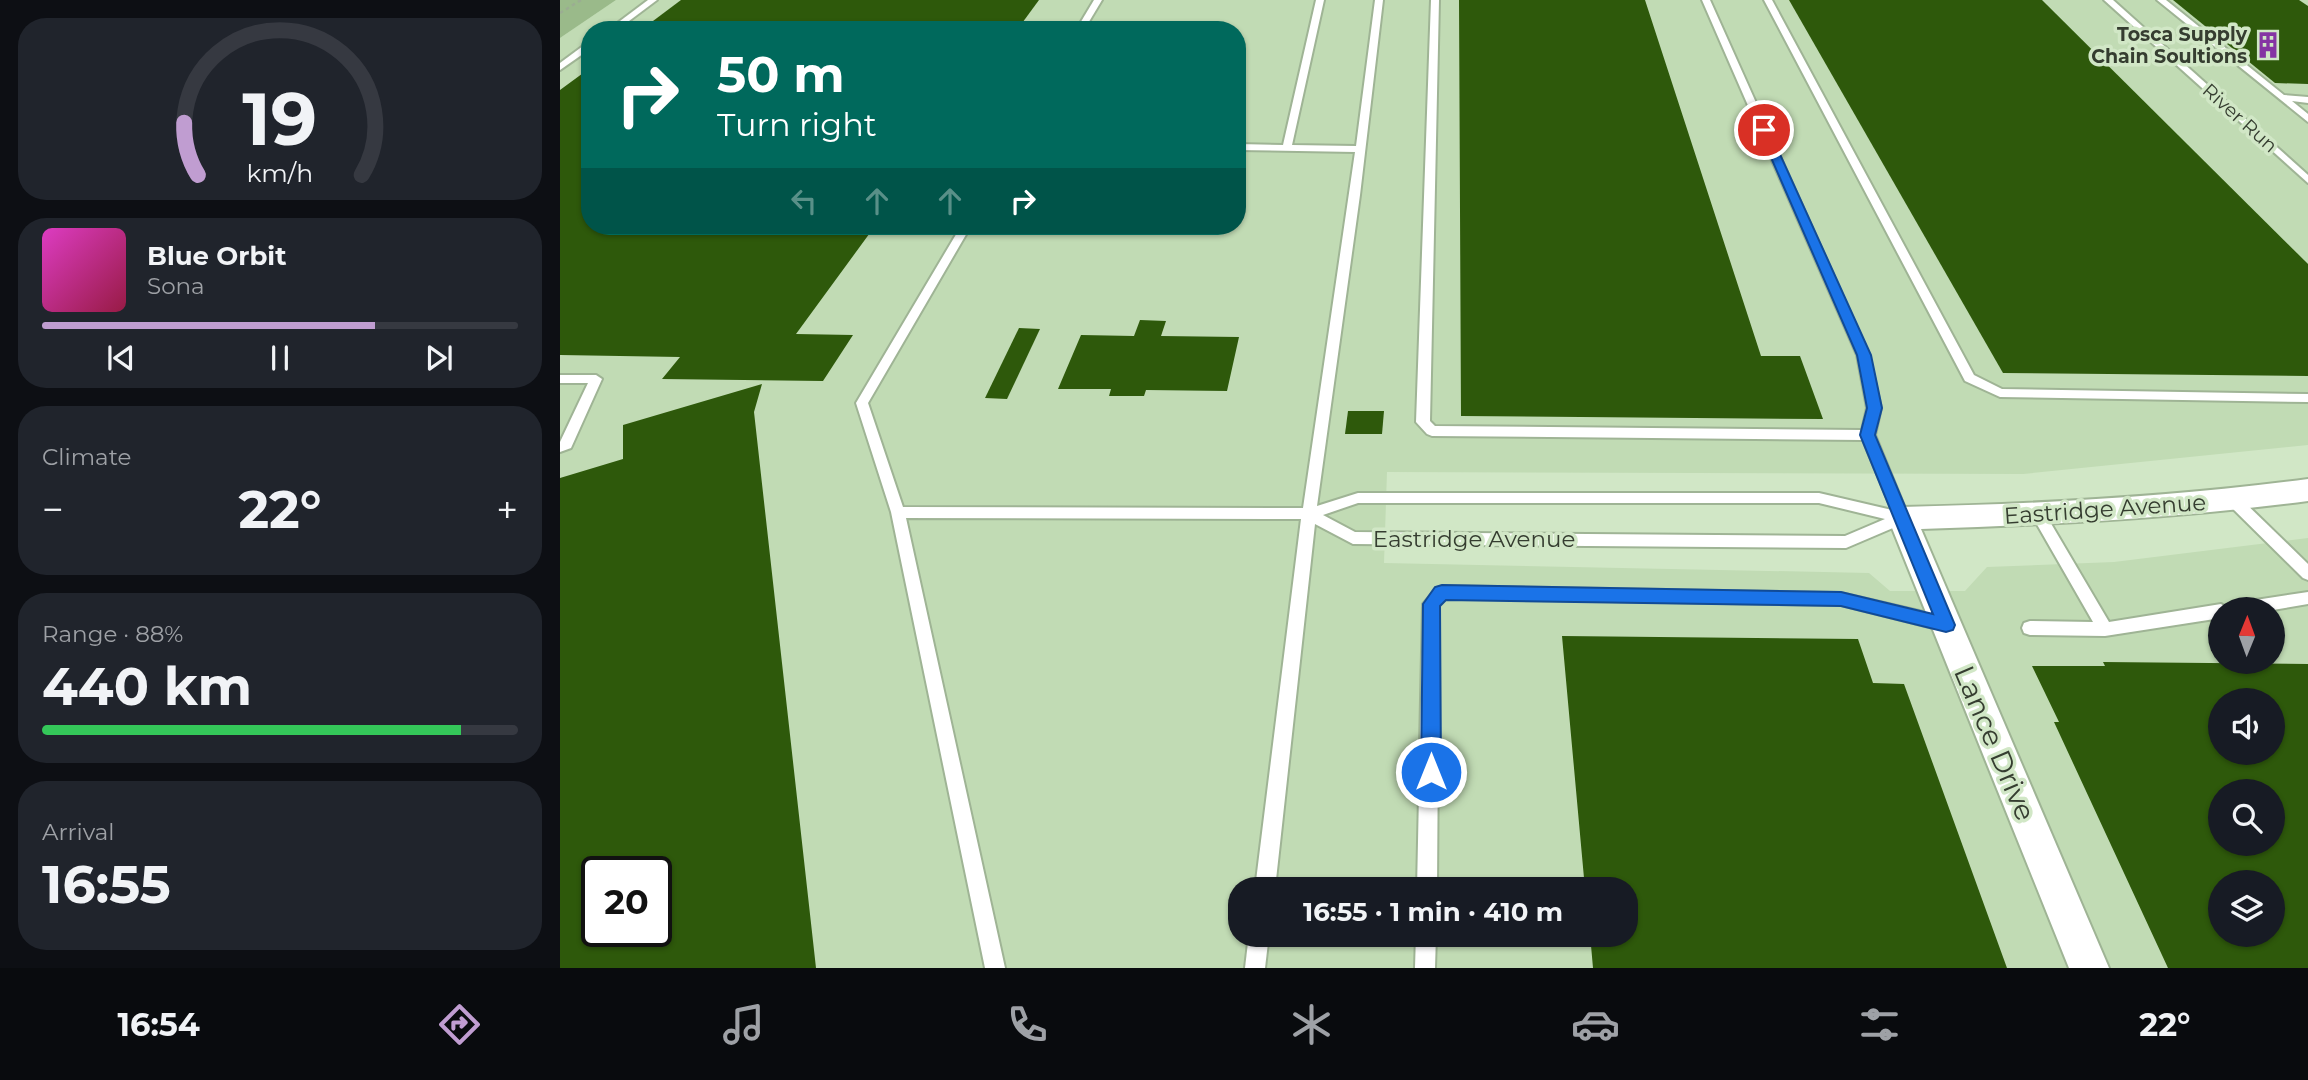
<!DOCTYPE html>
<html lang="en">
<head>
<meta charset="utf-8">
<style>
  body { margin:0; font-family:Montserrat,sans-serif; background:#20242c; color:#f1f3f6; height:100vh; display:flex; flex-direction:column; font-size:26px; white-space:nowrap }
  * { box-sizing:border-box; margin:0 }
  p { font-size:23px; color:#9ea1a6 }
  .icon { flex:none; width:38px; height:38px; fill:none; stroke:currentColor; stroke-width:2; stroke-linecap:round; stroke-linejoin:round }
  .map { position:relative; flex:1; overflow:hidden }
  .panel { display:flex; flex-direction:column; gap:18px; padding:18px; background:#0d0f14; width:560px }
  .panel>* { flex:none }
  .hud { position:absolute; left:21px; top:21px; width:665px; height:214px; border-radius:28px; box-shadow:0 2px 5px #0004; background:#00695c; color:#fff; overflow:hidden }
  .needle { width:46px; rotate:1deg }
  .fabs { position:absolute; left:1648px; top:597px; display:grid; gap:14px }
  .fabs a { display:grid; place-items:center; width:77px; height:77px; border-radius:50%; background:#171b24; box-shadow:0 2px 5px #0004; font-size:35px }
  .speed { position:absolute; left:21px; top:856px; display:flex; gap:14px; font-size:35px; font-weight:700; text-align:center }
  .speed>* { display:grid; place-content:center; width:91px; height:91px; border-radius:50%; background:#171b24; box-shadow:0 2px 5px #0004; line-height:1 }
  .speed .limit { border:4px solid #111; border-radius:10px; background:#fff; color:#111 }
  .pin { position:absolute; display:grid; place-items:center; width:60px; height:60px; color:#fff; margin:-30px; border:4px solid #fff; border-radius:50%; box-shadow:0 2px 7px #0007 }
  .me { position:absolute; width:77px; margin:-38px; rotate:0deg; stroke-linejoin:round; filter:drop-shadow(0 0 5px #0008) }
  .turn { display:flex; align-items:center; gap:24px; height:147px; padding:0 21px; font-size:32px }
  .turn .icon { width:91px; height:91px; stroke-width:2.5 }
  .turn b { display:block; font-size:49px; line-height:60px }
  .lanes { display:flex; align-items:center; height:66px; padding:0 21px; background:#0003; justify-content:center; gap:35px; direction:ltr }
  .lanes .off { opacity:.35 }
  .big { font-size:52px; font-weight:700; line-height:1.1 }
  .panel .tile { flex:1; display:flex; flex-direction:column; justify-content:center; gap:10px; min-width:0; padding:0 24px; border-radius:28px; background:#20242c }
  .panel .dial { align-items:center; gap:0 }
  .dial svg { height:182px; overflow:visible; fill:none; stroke:#363941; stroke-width:7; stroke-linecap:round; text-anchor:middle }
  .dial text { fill:#f1f3f6; stroke:none }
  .song { display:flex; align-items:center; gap:21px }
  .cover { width:84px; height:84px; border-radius:10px; background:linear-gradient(135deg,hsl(310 70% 55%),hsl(340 70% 35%)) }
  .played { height:7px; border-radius:4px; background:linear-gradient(90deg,#c09dd1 70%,#363941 70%) }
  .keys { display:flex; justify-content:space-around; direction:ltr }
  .heat { display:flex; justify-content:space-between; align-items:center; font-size:38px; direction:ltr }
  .charge { height:10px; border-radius:5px; background:linear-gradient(90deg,#34c759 88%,#363941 0) }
  .trip { position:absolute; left:668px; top:877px; width:410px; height:70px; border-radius:28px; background:#171b24; box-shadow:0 2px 5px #0004; font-weight:700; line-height:70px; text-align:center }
  .dock { display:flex; height:112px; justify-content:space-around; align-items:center; background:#090b0e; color:#9ea1a6 }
  .dock .icon { width:49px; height:49px }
  .dock .active { color:#c09dd1 }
  .dock b { font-size:32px; color:#f1f3f6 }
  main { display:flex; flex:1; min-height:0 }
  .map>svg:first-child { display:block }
  .built { fill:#c1dbb4; fill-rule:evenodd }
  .green { fill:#9aba8a }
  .building { fill:#2e590b; fill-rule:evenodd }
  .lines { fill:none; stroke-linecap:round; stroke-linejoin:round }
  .lane-casing { stroke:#9fb495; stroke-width:4 }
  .street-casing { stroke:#9fb495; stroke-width:4 }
  .path { stroke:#9bad92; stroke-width:2.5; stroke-dasharray:3.5 3.5; stroke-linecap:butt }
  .lane { fill:#fff; fill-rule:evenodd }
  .street { fill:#fff; fill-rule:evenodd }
  .route { fill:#1a73e8; stroke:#114b97; stroke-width:2 }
  .labels { text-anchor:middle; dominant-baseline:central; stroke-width:7; stroke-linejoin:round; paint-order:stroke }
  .far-poi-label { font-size:19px; font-weight:bold; fill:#353d30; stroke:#d1e7c6; text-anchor:end }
  .far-street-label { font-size:19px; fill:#353d30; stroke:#d1e7c6 }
  .street-label { font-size:23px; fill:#353d30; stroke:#d1e7c6 }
  .near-street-label { font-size:28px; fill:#353d30; stroke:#d1e7c6 }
</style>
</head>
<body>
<main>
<section class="panel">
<div class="tile dial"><svg viewBox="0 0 100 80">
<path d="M14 69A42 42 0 1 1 86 69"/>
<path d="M14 69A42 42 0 0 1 8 46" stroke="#c09dd1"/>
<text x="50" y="56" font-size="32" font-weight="700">19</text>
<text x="50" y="72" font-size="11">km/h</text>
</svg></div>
<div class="tile">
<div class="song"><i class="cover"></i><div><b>Blue Orbit</b><p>Sona</p></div></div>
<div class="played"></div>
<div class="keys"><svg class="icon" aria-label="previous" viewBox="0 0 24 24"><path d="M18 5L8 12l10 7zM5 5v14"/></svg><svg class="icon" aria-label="pause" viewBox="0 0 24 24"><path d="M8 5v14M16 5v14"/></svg><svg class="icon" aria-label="next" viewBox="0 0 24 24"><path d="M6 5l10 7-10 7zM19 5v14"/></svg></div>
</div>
<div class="tile"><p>Climate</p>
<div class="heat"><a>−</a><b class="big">22°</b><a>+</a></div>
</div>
<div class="tile"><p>Range · 88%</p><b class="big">440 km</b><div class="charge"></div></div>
<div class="tile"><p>Arrival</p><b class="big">16:55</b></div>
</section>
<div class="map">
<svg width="1748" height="968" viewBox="0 0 1748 968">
  <rect width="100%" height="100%" fill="#d1e7c6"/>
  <path class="built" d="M56 0H1748V445L1463 474 827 472 824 563 1309 573 1330 591H1405L1427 567 1554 562 1748 538V968H0V38ZM30 30H677V226H30ZM1661 609H1713V662H1661ZM1661 700H1713V752H1661ZM1661 791H1713V844H1661ZM37 872H96V931H37ZM1661 882H1713V934H1661ZM681 889H1066V934H681Z"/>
  <polygon class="green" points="0,0 56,0 0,38"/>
  <g class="building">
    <polygon points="121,0 479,0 457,30 81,30"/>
    <polygon points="899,0 1085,0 1201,356 1240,356 1263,419 901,416"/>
    <polygon points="1229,0 1482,0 1748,264 1748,376 1443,373"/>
    <polygon points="1613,0 1739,0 1748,6 1748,84 1715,83"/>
    <polygon points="30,68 30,226 315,226 236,334 293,335 263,381 102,379 120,357 0,355 0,90"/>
    <polygon points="580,320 606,321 601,336 679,337 667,391 586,390 584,396 549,396 551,389 498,389 521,335 574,336"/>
    <polygon points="459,328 480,329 447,399 425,398"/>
    <path d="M202 384 194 412 256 968H0V478L63 459V425ZM37 872H96V931H37Z"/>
    <polygon points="788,411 824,411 822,434 785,434"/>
    <polygon points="1002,636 1298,639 1313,683 1344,684 1447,968 1033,968 1030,934 1066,934 1066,889 1025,889"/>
    <path d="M1543 662 1748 664V968H1608L1494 722H1499L1472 666H1545ZM1661 700H1713V752H1661ZM1661 791H1713V844H1661ZM1661 882H1713V934H1661Z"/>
  </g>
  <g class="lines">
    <defs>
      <g id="lane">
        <polygon points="88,0 97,0 57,30 48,30"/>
        <polygon points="534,0 542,0 524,30 516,30"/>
        <path d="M756 0H764L732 145 796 146 815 0H823L800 195 757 506 798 493H1259L1332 510 1303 440 872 436 867 434 856 422 871 0H879L870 421 875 426 1302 430 1307 408 1297 355 1142 0H1150L1309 355 1321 408 1315 435 1349 518 1347 522 1286 548 793 544 755 524 715 889H695L741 519 346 518 445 968H425L331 512 296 403 401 226H411L308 403 343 507 743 508 795 152 677 150V144L723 145ZM798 503H1259L1325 519 1285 536 795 532 763 515Z"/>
        <polygon points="1204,0 1212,0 1414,375 1442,389 1748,394 1748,402 1440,397 1405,381"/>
        <polygon points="1544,0 1553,0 1748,175 1748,183"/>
        <polygon points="1597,0 1606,0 1724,95 1748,97 1748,103 1732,101 1748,114 1748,122"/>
        <polygon points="27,43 30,43 30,49 0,70 0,63"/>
        <polygon points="0,375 36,375 42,379 11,448 0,452 0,442 28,383 0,383"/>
        <polygon points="1672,494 1677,495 1748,564 1748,580 1743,578 1667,503 1665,499 1667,495"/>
        <polygon points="1478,509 1483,510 1549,622 1661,604 1668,609 1661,609 1661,618 1545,636 1470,635 1464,633 1462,628 1464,623 1470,621 1533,622 1471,514 1473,510"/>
        <polygon points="882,586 1281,593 1385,617 1391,619 1393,624 1391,629 1385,631 1281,605 886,598 879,606 877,889 857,889 863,604 877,588"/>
        <polygon points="1748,592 1748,604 1713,610 1668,609 1670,604 1676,603"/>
        <polygon points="689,934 709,934 705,968 685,968"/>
        <polygon points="856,934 876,934 875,968 855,968"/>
      </g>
      <path id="street" d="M1748 479V501C1619 518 1491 525 1361 529L1549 968H1509L1328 518 1332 510 1342 507C1478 504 1613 497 1748 479Z"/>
    </defs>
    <use href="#lane" class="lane-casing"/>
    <use href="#street" class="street-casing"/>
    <polyline class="path" points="0,13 21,0"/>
    <use href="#lane" class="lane"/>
    <use href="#street" class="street"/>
  </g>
  <polygon class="route" points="1204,127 1209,130 1311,355 1322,408 1315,435 1395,625 1393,630 1386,632 1281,606 886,600 880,606 881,772 878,779 871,782 864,779 861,772 863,604 875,587 882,585 1281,592 1373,614 1300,435 1307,408 1297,355 1199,130"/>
  <defs>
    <symbol id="building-bare" viewBox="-9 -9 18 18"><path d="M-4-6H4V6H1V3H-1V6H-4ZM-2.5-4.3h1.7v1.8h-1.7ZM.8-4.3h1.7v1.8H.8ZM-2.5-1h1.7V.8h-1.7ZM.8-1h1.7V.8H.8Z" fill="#8534a3" stroke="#d1e7c6" stroke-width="2.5" paint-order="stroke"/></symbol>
  </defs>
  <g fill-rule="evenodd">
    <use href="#building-bare" x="1689" y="26" width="38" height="38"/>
  </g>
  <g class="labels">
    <g class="far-poi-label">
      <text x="1687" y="34">Tosca Supply<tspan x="1687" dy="22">Chain Soultions</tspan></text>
    </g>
    <g class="far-street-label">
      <text transform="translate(1680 118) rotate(42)">River Run</text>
    </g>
    <g class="street-label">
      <text transform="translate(1545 509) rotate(-4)">Eastridge Avenue</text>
      <text x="914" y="539">Eastridge Avenue</text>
    </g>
    <g class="near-street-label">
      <text transform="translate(1435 743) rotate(67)">Lance Drive</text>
    </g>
  </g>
</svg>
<div class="fabs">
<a><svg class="needle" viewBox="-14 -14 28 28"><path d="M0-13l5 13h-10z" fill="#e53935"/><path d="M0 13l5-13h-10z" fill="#9ea1a6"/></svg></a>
<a><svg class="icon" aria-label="sound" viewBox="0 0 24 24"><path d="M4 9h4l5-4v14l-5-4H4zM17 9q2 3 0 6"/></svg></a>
<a><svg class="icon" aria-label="search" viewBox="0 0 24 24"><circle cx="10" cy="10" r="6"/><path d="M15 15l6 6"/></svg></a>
<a><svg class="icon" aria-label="layers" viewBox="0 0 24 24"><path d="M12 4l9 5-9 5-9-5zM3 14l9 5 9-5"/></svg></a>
</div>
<div class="speed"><div class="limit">20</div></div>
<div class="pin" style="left:1204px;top:130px;background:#d93025"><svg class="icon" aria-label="arrive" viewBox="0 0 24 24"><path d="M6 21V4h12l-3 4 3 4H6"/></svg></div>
<svg class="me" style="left:871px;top:772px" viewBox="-20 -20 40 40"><circle r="17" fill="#1a73e8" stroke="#fff" stroke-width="3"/><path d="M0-11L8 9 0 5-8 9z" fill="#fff"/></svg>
<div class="trip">16:55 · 1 min · 410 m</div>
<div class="hud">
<div class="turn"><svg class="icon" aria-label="right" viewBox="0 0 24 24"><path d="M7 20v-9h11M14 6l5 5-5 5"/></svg><div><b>50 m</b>Turn right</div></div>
<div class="lanes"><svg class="icon off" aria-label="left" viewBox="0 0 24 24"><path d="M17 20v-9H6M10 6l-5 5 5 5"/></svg><svg class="icon off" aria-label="ahead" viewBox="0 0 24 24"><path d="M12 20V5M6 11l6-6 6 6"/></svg><svg class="icon off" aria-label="ahead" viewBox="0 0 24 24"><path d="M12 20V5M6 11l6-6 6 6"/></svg><svg class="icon" aria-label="right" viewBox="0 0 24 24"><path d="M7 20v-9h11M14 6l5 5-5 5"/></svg></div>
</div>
</div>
</main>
<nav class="dock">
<b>16:54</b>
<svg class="icon active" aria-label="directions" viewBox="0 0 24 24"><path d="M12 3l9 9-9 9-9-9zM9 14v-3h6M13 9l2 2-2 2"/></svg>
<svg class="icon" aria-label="music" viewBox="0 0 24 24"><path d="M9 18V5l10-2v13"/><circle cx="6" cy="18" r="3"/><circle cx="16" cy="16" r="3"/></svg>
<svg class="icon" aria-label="phone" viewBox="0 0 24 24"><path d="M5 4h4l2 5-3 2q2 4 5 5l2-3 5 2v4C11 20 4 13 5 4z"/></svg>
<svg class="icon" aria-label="climate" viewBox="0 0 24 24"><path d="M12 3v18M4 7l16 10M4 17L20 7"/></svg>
<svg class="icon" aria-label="car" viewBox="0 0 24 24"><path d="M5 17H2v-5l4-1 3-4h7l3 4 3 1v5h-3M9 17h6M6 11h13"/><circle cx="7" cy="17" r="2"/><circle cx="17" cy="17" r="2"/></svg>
<svg class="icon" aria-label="filters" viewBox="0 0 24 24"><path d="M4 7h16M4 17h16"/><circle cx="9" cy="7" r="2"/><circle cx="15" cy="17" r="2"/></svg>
<b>22°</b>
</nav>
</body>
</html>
